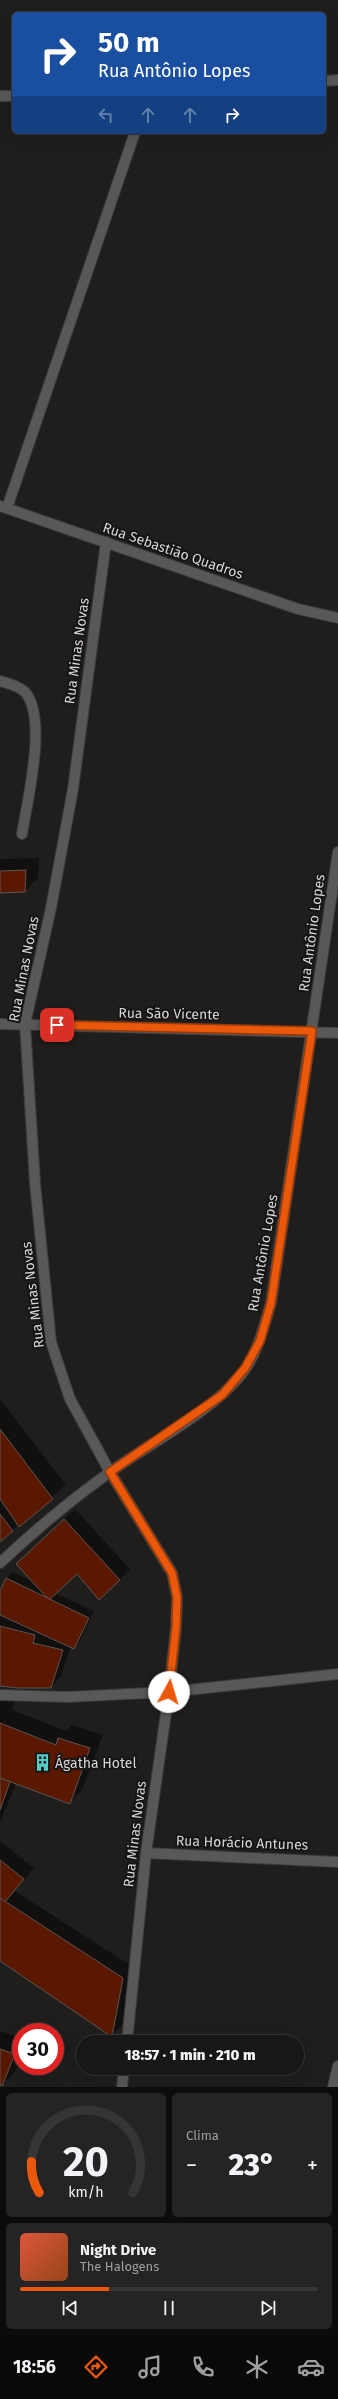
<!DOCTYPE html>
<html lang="pt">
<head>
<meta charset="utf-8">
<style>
  body { margin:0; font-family:"Fira Sans",sans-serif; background:#252323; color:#f1f3f6; height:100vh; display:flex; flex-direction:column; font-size:15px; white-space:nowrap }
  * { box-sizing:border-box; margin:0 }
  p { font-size:13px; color:#9f9fa1 }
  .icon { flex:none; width:22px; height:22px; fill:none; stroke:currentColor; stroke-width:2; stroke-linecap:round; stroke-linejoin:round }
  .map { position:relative; height:2087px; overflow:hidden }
  .side { display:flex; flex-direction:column; gap:6px; padding:6px; background:#0d0c0c; flex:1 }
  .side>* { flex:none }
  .guide { position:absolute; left:12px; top:12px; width:314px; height:122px; border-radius:6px; box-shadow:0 4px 16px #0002,0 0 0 1px #363535; background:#1a4fa0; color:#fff; overflow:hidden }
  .speed { position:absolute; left:12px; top:2023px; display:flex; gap:8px; font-size:20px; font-weight:700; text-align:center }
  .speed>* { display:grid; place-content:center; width:52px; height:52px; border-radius:50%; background:#181616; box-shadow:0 4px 16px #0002,0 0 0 1px #363535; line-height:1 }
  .speed .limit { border:6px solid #d22; background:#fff; color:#111 }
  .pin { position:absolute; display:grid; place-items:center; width:34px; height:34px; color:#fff; margin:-17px; border-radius:8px; box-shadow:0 2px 6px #0006 }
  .me { position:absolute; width:44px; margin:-22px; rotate:6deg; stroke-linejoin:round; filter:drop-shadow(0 0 3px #0008) }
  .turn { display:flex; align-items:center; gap:14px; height:84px; padding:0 20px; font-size:18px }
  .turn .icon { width:52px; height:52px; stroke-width:2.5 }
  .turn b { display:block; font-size:28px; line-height:34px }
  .lanes { display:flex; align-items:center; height:38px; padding:0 20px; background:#0003; justify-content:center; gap:20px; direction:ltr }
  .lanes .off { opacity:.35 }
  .big { font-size:30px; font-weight:800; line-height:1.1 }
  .side .widget { flex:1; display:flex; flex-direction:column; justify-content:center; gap:6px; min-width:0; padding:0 14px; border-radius:6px; background:#252323 }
  .side .dial { align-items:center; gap:0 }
  .dial svg { height:104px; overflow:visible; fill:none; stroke:#363535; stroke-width:7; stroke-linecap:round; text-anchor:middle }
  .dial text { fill:#f1f3f6; stroke:none }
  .song { display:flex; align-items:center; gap:12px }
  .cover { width:48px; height:48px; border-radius:6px; background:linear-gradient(135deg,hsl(10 70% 55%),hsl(20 70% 35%)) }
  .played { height:4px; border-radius:2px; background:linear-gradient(90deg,#ea580c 30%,#363535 30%) }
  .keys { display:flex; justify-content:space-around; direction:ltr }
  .heat { display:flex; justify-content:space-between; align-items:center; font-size:22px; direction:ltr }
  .side .tiles { flex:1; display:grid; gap:6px; grid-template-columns:1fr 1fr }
  .widget:last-child { grid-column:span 2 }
  .trip { position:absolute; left:76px; top:2035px; width:228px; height:40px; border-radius:20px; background:#181616; box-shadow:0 4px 16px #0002,0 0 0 1px #363535; font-weight:800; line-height:40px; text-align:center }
  .tabs { display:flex; height:64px; justify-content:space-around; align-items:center; background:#0a0909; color:#9f9fa1 }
  .tabs .icon { width:28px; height:28px }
  .tabs .active { color:#ea580c }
  .tabs b { font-size:18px; color:#f1f3f6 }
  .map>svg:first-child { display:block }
  .shadow { fill:#0007 }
  .building { fill:#5a1800; stroke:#595655 }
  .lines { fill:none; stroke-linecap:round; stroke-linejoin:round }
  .service-casing { stroke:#3d3b3a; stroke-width:12 }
  .minor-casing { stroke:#3d3b3a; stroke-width:12 }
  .tertiary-casing { stroke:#3d3b3a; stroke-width:12 }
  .service { stroke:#595757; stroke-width:10 }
  .minor { stroke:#595757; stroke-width:10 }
  .tertiary { stroke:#595757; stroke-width:10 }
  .route-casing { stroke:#983908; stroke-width:10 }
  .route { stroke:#ea580c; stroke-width:7 }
  .labels { text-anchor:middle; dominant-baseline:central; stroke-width:4; stroke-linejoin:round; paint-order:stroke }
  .street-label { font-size:14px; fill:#d6d4d4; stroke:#171514 }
  .poi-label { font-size:14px; fill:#d6d4d4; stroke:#171514; text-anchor:start }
</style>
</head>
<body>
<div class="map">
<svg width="338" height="2087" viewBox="0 0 338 2087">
  <rect width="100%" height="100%" fill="#201e1d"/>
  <g class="shadow">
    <polygon points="39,858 38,878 25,891 0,892 0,859"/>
    <polygon points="0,1399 66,1485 0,1540 0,1501 2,1501 0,1497"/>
    <polygon points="75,1509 130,1569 120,1580 77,1573 55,1593 94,1611 80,1641 74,1647 71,1646 61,1676 51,1687 0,1685 0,1593 7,1578 13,1572 35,1583 28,1553"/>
    <polygon points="0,1697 15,1697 12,1710 66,1731 72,1725 103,1735 82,1790 69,1803 16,1783 0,1823"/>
    <polygon points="0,1841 34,1868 15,1891 133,1967 122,2025 112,2035 0,1959"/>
    <polygon points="0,2031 21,2038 21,2057 15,2072 2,2085 0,2084"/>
  </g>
  <g class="building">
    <polygon points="26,870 25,892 0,893 0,871"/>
    <polygon points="0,1429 53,1499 19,1527 0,1499"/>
    <polygon points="0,1514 13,1531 0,1542"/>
    <polygon points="64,1519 120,1580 99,1600 77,1574 49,1600 16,1564"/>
    <polygon points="6,1578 89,1618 74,1649 0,1615 0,1591"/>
    <polygon points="0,1626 35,1635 33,1643 63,1650 51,1688 17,1688 0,1686"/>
    <polygon points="0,1723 56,1745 58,1738 90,1748 70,1804 0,1778"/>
    <polygon points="0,1778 10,1782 0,1810"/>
    <polygon points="0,1860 24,1879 5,1902 0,1898"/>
    <polygon points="0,1898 123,1978 112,2037 0,1961"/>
    <polygon points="0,2049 15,2054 2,2086 0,2085"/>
  </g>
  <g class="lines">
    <defs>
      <path id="service" d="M0 681C8 683 19 686 25 692 48 718 27 802 22 834"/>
      <g id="minor">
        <polyline points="324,81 338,80"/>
        <polyline points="0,96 14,96"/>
        <polyline points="7,508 135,132"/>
        <polyline points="106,542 73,789 51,908 25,1024 35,1183 51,1342 70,1399 110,1472 172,1573 177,1597 176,1627 169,1692 146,1853 127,2042"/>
        <polyline points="0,1024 338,1033"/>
        <path d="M0 1563C35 1530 71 1500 110 1472 149 1444 220 1407 246 1368 259 1348 264 1326 271 1303L338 852"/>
        <polyline points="0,1695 67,1697 169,1692 338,1674"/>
        <polyline points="146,1853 338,1862"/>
        <polyline points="122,2087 124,2068"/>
        <polyline points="333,2087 338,2066"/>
      </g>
      <polyline id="tertiary" points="0,506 298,609 338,618"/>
    </defs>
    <use href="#service" class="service-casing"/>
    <use href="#minor" class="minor-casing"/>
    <use href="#tertiary" class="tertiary-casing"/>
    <use href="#service" class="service"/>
    <use href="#minor" class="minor"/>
    <use href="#tertiary" class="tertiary"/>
  </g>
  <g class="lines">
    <defs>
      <polyline id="route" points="57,1025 312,1031 271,1303 260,1341 245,1368 222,1395 110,1472 172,1573 177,1597 176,1627 169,1692"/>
    </defs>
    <use href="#route" class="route-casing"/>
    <use href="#route" class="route"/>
  </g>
  <defs>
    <symbol id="building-bare" viewBox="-9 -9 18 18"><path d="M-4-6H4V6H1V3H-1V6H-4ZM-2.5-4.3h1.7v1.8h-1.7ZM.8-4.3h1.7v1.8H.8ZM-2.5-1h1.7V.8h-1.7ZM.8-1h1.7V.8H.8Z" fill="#55cdc6" stroke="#171514" stroke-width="2.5" paint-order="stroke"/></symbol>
  </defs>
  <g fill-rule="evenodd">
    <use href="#building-bare" x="30" y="1750" width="25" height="25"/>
  </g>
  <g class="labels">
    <g class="street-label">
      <text transform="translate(173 551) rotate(19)">Rua Sebastião Quadros</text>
      <text transform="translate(77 651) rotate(-82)">Rua Minas Novas</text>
      <text transform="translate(312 933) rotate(-82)">Rua Antônio Lopes</text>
      <text transform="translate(24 969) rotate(-79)">Rua Minas Novas</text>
      <text transform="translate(169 1014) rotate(1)">Rua São Vicente</text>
      <text transform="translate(263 1253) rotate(-80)">Rua Antônio Lopes</text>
      <text transform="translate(33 1295) rotate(-97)">Rua Minas Novas</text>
      <text transform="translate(135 1834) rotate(-83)">Rua Minas Novas</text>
      <text transform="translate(242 1843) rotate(2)">Rua Horácio Antunes</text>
    </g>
    <g class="poi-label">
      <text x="55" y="1763">Ágatha Hotel</text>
    </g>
  </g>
</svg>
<div class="speed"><div class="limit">30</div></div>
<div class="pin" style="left:57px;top:1025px;background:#d93025"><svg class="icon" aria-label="arrive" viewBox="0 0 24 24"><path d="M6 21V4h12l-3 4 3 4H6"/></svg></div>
<svg class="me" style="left:169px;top:1692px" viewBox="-20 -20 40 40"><circle r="19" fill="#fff"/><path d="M0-13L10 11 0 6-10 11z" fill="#ea580c"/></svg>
<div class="trip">18:57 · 1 min · 210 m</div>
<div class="guide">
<div class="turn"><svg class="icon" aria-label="right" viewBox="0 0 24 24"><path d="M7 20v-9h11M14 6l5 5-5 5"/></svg><div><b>50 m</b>Rua Antônio Lopes</div></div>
<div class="lanes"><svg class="icon off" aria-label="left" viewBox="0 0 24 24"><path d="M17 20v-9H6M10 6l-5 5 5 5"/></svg><svg class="icon off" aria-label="ahead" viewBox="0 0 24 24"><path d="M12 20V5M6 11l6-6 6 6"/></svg><svg class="icon off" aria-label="ahead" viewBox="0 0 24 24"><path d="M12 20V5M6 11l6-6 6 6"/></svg><svg class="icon" aria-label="right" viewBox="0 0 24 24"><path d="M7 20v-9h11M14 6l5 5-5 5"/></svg></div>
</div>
</div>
<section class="side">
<div class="tiles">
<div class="widget dial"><svg viewBox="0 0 100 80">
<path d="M14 69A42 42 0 1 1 86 69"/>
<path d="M14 69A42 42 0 0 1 8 45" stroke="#ea580c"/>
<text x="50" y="56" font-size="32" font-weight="700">20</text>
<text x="50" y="72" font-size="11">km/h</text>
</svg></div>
<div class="widget"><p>Clima</p>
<div class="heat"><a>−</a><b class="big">23°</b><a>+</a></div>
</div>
<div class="widget">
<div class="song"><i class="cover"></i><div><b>Night Drive</b><p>The Halogens</p></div></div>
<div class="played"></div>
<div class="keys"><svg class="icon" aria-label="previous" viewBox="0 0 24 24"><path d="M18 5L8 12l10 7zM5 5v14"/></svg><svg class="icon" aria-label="pause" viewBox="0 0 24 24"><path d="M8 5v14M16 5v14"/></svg><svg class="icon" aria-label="next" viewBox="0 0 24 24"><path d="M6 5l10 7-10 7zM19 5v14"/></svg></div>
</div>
</div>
</section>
<nav class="tabs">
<b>18:56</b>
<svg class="icon active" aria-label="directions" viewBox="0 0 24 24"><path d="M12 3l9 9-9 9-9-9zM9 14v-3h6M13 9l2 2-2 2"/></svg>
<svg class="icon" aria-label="music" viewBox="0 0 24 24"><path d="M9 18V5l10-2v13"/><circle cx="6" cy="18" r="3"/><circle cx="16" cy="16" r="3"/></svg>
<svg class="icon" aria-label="phone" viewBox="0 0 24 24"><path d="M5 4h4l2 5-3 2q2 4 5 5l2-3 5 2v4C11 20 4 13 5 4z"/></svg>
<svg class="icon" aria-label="climate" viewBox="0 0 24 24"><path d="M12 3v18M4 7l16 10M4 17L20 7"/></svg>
<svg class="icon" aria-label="car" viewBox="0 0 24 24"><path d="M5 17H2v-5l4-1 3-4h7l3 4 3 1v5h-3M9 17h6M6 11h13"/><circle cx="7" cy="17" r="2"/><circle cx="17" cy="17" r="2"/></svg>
</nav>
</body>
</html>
